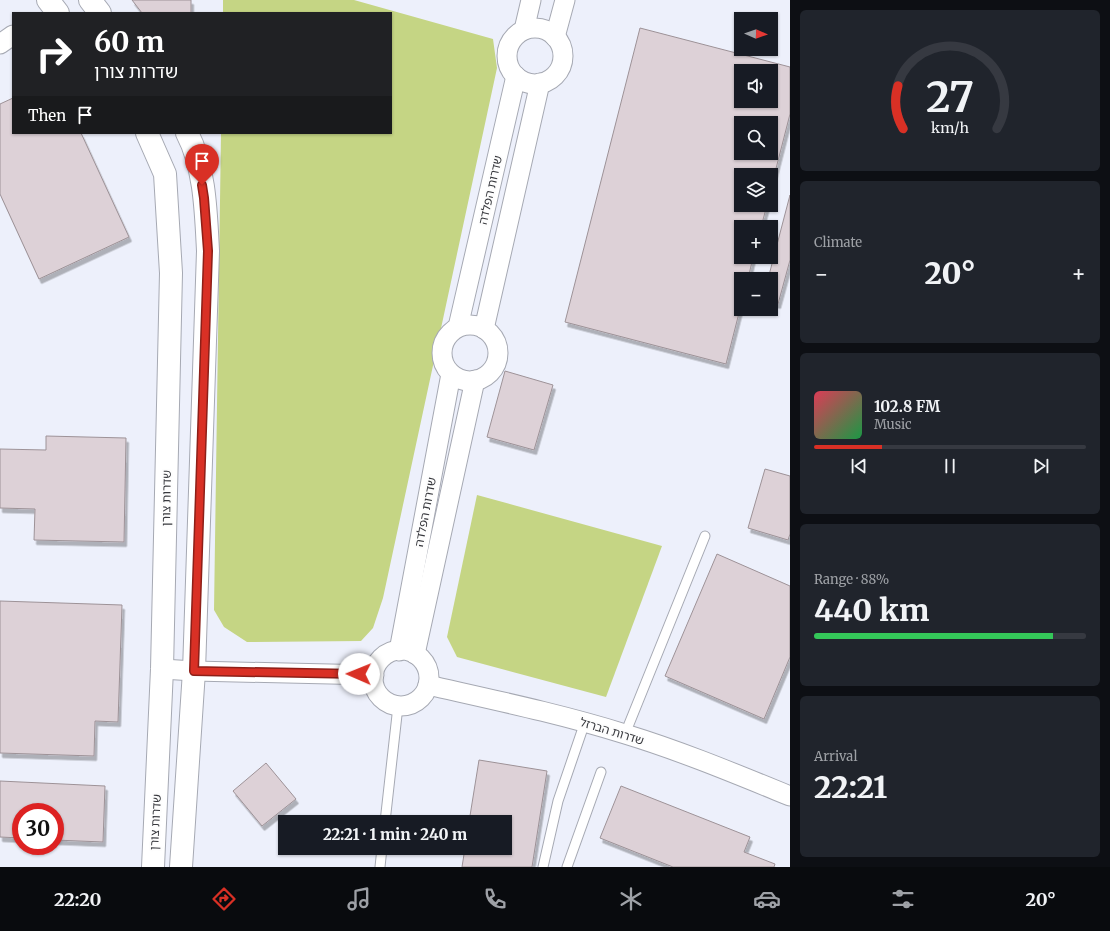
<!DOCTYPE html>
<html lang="en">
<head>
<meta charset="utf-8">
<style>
  body { margin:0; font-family:Merriweather,"Noto Sans Hebrew",serif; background:#20242c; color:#f1f3f6; height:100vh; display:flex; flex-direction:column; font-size:15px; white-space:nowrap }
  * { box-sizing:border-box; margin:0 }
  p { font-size:13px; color:#9ea1a6 }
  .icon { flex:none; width:22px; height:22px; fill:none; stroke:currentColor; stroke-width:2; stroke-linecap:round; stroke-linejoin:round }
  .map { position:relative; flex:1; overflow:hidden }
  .side { display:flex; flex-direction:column; gap:10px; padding:10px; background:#0d0f14; width:320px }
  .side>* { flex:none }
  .top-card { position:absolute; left:12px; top:12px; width:380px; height:122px; border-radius:0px; box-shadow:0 1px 3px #0004; background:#202124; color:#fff; overflow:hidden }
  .needle { width:26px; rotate:92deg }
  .fabs { position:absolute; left:734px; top:12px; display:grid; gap:8px }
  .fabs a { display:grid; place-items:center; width:44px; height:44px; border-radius:0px; background:#171b24; box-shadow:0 1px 3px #0004; font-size:20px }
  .speed { position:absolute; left:12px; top:803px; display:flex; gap:8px; font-size:20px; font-weight:700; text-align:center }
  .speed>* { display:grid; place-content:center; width:52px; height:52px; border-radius:50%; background:#171b24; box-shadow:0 1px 3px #0004; line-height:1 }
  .speed .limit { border:6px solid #d22; background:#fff; color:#111 }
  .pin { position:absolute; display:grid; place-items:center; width:34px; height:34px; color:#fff; margin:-41px -17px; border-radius:50% 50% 50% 0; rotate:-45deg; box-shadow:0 0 4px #0007 }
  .pin .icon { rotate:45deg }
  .me { position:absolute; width:44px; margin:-22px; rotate:271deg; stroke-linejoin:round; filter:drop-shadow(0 0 3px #0008) }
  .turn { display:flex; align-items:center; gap:14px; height:84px; padding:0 16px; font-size:18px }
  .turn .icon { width:52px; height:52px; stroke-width:2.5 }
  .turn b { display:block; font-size:28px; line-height:34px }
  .then { display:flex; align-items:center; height:38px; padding:0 16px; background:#0003; gap:8px; font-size:15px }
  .big { font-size:30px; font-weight:800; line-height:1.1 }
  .side .tile { flex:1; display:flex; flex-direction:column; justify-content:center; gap:6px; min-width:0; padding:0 14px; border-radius:6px; background:#20242c }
  .side .dial { align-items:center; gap:0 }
  .dial svg { height:104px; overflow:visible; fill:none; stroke:#363941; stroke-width:7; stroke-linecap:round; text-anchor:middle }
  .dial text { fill:#f1f3f6; stroke:none }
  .song { display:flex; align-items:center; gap:12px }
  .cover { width:48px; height:48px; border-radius:6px; background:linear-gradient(135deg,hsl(350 70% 55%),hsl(140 70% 35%)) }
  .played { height:4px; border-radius:2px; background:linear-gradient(90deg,#d93025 25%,#363941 25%) }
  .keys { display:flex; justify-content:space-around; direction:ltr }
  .heat { display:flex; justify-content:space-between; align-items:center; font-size:22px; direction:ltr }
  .charge { height:6px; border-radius:3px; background:linear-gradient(90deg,#34c759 88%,#363941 0) }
  .trip { position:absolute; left:278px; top:815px; width:234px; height:40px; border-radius:0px; background:#171b24; box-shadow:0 1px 3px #0004; font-weight:800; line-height:40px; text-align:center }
  .tab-bar { display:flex; height:64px; justify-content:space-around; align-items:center; background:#090b0e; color:#9ea1a6 }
  .tab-bar .icon { width:28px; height:28px }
  .tab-bar .on { color:#d93025 }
  .tab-bar b { font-size:18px; color:#f1f3f6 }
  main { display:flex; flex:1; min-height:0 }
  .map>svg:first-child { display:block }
  .green { fill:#c5d584 }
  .building { fill:#ddd1d7; stroke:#9d9297; fill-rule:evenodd; filter:url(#shadow) }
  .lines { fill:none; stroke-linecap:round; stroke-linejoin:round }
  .lane-casing { stroke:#a6a9b3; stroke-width:11 }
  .street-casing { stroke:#a6a9b3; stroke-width:21 }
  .secondary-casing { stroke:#a6a9b3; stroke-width:24 }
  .lane { stroke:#fff; stroke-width:9 }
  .street { stroke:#fff; stroke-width:19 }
  .secondary { stroke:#fff; stroke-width:22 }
  .route-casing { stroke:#8d1f18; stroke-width:10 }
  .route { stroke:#d93025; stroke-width:7 }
  .labels { text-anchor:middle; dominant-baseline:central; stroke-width:4; stroke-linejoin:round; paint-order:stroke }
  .street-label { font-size:12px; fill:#37383d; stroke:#fdfdfd }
</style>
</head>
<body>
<main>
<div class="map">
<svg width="790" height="867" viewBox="0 0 790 867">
  <defs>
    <filter id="shadow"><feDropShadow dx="2.5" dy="4.5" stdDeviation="0" flood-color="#0004"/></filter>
  </defs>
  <rect width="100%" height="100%" fill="#edf0fb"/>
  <g class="green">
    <polygon points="223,0 354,0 493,39 497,68 383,598 373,628 361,641 247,642 224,627 214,610 221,133 391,133 391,13 223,13"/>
    <polygon points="477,495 662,546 606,697 457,657 447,637"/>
  </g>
  <g class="building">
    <polygon points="132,0 191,0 191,13 142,13"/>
    <path d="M640 28 790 67V114L771 188V175H741V205H767L761 227H741V257H753L748 279H741V305L726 364 565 322ZM741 71H771V101H741ZM741 123H771V153H741Z"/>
    <polygon points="13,98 13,133 81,133 129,237 39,279 0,194 0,104"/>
    <polygon points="790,195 790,260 778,304 771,302 771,279 768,279"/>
    <polygon points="505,371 553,385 534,450 487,437"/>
    <polygon points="46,436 126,438 124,542 34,540 35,509 0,508 0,449 46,450"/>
    <polygon points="765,469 790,476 790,534 788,540 748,528"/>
    <polygon points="717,554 790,586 790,657 764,719 665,676"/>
    <polygon points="0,601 122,605 118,722 95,721 94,756 0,753"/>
    <polygon points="479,760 547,771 532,867 462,867 465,848 505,848 505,822 469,822"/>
    <polygon points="266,763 296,799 262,826 233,791"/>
    <polygon points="0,781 105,786 103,842 55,840 55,812 21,812 21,838 0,837"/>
    <polygon points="621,786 750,837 744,852 775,864 774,867 673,867 600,838"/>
  </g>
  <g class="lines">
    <defs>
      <g id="lane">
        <polyline points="625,734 705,536"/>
        <polyline points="385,822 398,706"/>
        <polyline points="380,867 382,848"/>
        <polyline points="543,867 558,801 585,722"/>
        <polyline points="567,867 601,772"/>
      </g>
      <g id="street">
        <circle cx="535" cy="56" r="28"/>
        <polyline points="524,30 531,0"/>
        <polyline points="555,37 565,0"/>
        <polyline points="0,44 13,35"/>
        <circle cx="470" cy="353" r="28"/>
        <polyline points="458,327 516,76"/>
        <polyline points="484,329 540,83"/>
        <circle cx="401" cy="678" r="28"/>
        <polyline points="399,651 451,374"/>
        <polyline points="415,654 475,380"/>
        <polyline points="162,669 194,671 374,675"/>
        <path d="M428 685C494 700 561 714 625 734 681 751 736 774 790 796"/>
      </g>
      <g id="secondary">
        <polyline points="48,0 58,13"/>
        <polyline points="90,0 100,13"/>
        <polyline points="147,133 165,174 171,273 162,669 153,867"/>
        <path d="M181 867 194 671 208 251C206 213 205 167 187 133"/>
      </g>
    </defs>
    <use href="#lane" class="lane-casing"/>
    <use href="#street" class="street-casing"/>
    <use href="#secondary" class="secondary-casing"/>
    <use href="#lane" class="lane"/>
    <use href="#street" class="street"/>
    <use href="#secondary" class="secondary"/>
  </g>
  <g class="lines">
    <defs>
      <polyline id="route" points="202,185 204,198 208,251 194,671 359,674"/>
    </defs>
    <use href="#route" class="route-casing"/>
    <use href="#route" class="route"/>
  </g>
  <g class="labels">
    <g class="street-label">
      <text transform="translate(490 190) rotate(-77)">שדרות הפלדה</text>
      <text transform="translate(166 498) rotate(-89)">שדרות צורן</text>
      <text transform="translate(425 512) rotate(-79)">שדרות הפלדה</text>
      <text transform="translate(612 731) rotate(17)">שדרות הברזל</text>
      <text transform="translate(155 822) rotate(-87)">שדרות צורן</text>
    </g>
  </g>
</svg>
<div class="fabs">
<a><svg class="needle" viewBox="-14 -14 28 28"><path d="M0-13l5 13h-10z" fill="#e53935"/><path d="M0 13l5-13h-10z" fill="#9ea1a6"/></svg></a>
<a><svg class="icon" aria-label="sound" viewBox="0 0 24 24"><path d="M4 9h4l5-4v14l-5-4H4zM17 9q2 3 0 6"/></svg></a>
<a><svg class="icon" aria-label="search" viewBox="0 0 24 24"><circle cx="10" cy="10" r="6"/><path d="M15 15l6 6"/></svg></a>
<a><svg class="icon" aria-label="layers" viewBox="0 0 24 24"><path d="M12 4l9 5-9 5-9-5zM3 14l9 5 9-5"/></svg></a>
<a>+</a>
<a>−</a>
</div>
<div class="speed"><div class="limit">30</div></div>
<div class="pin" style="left:202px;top:185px;background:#d93025"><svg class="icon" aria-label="arrive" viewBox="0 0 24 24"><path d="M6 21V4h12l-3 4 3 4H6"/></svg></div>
<svg class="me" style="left:359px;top:674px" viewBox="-20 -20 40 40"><circle r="19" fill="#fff"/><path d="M0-13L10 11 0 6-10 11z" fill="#d93025"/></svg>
<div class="trip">22:21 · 1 min · 240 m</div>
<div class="top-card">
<div class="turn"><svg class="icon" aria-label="right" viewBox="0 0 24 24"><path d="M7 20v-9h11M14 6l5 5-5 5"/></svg><div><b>60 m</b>שדרות צורן</div></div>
<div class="then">Then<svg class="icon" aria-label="arrive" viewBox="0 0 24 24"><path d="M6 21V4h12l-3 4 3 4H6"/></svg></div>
</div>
</div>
<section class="side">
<div class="tile dial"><svg viewBox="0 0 100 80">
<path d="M14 69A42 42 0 1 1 86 69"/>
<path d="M14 69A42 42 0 0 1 10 36" stroke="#d93025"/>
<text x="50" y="56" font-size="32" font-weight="700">27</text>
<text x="50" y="72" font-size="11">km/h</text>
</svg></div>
<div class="tile"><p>Climate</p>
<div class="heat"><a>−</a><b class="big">20°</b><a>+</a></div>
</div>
<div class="tile">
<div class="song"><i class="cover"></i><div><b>102.8 FM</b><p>Music</p></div></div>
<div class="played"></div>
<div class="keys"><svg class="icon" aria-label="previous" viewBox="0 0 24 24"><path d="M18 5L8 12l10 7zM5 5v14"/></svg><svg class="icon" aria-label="pause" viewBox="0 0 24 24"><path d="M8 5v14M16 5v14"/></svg><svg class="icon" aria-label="next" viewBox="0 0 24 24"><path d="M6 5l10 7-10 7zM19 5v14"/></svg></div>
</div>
<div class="tile"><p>Range · 88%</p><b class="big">440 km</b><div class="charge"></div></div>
<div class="tile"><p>Arrival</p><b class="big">22:21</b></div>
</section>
</main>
<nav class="tab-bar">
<b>22:20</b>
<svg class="icon on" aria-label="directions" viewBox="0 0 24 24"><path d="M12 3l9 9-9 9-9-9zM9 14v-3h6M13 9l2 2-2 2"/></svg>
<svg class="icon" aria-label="music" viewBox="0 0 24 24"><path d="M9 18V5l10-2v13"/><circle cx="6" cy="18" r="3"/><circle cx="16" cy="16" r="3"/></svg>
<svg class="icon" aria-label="phone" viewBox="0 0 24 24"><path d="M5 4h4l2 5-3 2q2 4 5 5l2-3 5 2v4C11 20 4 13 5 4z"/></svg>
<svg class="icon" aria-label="climate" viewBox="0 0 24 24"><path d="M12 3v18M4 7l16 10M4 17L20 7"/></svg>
<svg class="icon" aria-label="car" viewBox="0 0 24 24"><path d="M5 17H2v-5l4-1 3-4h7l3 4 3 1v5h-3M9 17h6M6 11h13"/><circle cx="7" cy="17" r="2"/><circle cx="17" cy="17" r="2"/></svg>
<svg class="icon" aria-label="filters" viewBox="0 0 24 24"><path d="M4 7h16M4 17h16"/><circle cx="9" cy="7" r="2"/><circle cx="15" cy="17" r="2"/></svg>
<b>20°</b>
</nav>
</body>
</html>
